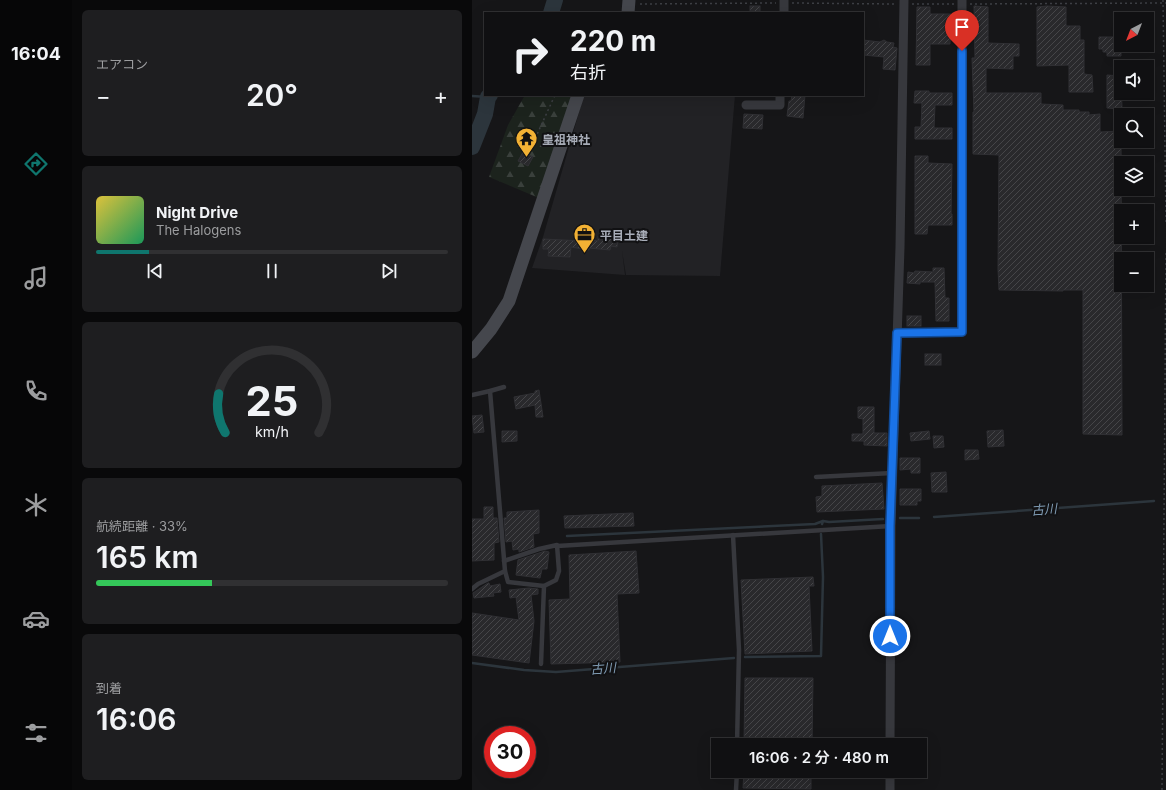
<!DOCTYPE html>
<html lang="ja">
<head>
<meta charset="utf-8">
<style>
  body { margin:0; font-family:Inter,"Noto Sans JP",sans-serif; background:#1e1e20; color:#f1f3f6; height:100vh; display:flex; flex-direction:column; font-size:15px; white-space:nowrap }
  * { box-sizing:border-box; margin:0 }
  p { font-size:13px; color:#9c9d9f }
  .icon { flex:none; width:22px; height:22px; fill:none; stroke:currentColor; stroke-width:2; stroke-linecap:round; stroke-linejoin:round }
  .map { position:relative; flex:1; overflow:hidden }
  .details { display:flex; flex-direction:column; gap:10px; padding:10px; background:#09090a; width:400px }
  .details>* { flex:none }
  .hud { position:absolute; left:12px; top:12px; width:380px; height:84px; border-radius:0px; box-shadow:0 4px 16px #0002,0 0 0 1px #303032; background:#101012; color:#f1f3f6; overflow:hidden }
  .needle { width:26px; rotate:222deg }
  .fabs { position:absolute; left:642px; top:12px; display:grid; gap:8px }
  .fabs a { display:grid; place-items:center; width:40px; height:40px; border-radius:0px; background:#101012; box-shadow:0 4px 16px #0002,0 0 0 1px #303032; font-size:20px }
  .speed { position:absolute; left:12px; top:726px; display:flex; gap:8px; font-size:20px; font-weight:700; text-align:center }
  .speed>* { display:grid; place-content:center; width:52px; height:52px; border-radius:50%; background:#101012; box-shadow:0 4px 16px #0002,0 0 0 1px #303032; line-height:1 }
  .speed .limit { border:6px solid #d22; background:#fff; color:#111 }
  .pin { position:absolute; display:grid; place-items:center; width:34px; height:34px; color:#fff; margin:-41px -17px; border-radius:50% 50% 50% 0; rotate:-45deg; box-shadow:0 0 4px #0007 }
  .pin .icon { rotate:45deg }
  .me { position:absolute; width:44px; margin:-22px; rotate:0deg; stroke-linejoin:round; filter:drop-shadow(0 0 3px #0008) }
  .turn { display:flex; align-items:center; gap:14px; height:84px; padding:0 20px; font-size:18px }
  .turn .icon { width:52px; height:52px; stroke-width:2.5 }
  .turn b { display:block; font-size:28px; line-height:34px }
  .big { font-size:30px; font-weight:600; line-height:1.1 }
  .details .tile { flex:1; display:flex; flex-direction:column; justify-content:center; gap:6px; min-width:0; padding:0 14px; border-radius:6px; background:#1e1e20 }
  .details .dial { align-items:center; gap:0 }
  .dial svg { height:104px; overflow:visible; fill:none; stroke:#303032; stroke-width:7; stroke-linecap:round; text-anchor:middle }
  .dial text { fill:#f1f3f6; stroke:none }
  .song { display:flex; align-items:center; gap:12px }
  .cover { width:48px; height:48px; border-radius:6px; background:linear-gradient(135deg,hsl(50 70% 55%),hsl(150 70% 35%)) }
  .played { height:4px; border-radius:2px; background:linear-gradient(90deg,#0f766e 15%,#303032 15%) }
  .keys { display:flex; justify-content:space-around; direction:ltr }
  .heat { display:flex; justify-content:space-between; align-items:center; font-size:22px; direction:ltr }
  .charge { height:6px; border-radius:3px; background:linear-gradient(90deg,#34c759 33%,#303032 0) }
  .trip { position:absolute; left:239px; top:738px; width:216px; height:40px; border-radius:0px; background:#101012; box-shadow:0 4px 16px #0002,0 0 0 1px #303032; font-weight:600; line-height:40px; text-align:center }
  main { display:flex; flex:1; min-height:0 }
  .dock { display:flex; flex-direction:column; width:72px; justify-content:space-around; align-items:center; background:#060607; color:#9c9d9f }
  .dock .icon { width:28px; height:28px }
  .dock .selected { color:#0f766e }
  .dock b { font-size:18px; color:#f1f3f6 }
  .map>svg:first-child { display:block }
  .built { fill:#222225 }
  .forest { fill:url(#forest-firs) }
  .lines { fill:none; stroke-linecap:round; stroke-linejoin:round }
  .stream { stroke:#2c353c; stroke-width:2.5 }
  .river { stroke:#2c353c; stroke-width:16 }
  .building { fill:url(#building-hatch); stroke:#303034 }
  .path { stroke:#3d3f44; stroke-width:1.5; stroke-dasharray:2 3; stroke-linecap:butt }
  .lane { stroke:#37383d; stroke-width:4.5 }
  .street { stroke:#37383d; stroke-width:9 }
  .secondary { stroke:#45474d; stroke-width:13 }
  .route-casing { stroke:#114b97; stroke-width:10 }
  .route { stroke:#1a73e8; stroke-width:7 }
  .labels { text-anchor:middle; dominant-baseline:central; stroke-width:4; stroke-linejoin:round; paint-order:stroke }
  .poi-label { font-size:12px; font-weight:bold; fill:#a8adb8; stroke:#111113; text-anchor:start }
  .water-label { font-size:13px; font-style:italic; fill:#7f9bb3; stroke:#111113 }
</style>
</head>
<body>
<main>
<nav class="dock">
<b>16:04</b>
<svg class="icon selected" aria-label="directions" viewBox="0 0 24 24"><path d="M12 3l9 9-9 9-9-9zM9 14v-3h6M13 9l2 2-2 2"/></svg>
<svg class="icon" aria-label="music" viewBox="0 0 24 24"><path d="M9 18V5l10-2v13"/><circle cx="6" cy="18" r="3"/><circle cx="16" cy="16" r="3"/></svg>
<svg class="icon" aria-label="phone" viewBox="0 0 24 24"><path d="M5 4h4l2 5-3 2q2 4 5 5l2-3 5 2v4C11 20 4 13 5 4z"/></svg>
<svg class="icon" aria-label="climate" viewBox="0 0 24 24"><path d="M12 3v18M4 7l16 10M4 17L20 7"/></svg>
<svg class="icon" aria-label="car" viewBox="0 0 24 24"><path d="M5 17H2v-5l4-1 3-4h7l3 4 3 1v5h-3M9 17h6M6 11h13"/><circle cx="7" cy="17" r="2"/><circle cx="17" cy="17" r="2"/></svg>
<svg class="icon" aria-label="filters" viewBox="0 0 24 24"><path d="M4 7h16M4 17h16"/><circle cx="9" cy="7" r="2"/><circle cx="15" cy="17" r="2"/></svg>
</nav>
<section class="details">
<div class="tile"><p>エアコン</p>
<div class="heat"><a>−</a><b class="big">20°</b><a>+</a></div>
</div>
<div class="tile">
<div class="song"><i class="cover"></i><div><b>Night Drive</b><p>The Halogens</p></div></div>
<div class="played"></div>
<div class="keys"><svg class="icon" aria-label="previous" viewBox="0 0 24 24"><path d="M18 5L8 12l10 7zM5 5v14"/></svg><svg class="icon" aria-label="pause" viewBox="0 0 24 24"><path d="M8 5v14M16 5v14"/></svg><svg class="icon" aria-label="next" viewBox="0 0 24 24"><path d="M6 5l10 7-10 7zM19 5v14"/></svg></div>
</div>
<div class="tile dial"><svg viewBox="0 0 100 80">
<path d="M14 69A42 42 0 1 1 86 69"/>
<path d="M14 69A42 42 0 0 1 9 39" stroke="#0f766e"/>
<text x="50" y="56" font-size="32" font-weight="700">25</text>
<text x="50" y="72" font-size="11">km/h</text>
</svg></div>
<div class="tile"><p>航続距離 · 33%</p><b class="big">165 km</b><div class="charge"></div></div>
<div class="tile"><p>到着</p><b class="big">16:06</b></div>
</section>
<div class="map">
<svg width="694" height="790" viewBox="0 0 694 790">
  <defs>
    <pattern id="forest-firs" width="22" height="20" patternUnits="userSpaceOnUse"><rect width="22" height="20" fill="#1c231d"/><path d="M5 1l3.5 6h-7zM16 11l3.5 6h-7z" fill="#3a403c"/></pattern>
    <pattern id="building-hatch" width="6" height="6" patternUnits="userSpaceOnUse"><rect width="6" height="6" fill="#29292c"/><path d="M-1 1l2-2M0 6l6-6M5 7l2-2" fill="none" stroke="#454548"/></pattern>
  </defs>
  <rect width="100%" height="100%" fill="#161618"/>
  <polygon class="built" points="112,95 263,95 248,276 154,275 150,251 153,275 60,268 71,237"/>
  <polygon class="forest" points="53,95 102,95 67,198 17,177 36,125"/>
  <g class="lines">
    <g class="stream">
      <polyline points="0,96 16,97"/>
      <polyline points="462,517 682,501"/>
      <polyline points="428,518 447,518"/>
      <polyline points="350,524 351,521 357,522 411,519"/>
      <polyline points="95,536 343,524 351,521"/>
      <polyline points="273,657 349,656 351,577 349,534"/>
      <polyline points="0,663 52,670 84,672 262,658"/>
    </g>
    <g class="river">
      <polyline points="79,13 83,0"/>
      <polyline points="0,147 13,114 16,97 18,95"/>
    </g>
  </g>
  <g class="building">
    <rect x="278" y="6" width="10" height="7"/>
    <polygon points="502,6 516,7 516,43 547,44 547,56 541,56 541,69 514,68 514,93 569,93 569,104 591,105 591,110 607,110 607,112 617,112 617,115 628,114 628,132 649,131 650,435 611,434 611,290 591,290 591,291 527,290 526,269 527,155 501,154 501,112 502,112 500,58 503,58"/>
    <polygon points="575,6 594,7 594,26 608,26 608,40 612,40 612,74 620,75 621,92 597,92 597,65 565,66 565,7"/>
    <polygon points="445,7 458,7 458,14 479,14 478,44 458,44 458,65 444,65"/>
    <polygon points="627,37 649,37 649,56 635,56 635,52 631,52 631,49 627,49"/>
    <polygon points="391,40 408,42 412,40 415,42 422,43 421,47 425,48 423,70 411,69 412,57 391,55"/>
    <polygon points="635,75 649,76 650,109 635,108"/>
    <polygon points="443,91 457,91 457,93 480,93 480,105 463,105 462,128 480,128 480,139 443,139 443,127 449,127 450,103 442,103"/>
    <polygon points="320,95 333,95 331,118 315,116 317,101 319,101"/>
    <polygon points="272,114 291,115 290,129 271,128"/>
    <polygon points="51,152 61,157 56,166 46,161"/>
    <polygon points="443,156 456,156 456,163 480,164 479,214 480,214 480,225 456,225 455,234 443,234"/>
    <polygon points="126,236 146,239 145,247 139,246 138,250 117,248 117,250 99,247 98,257 76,256 77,249 71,249 71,239 112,241 112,239 126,241"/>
    <polygon points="461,268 472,268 473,298 477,298 477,321 464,321 463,282 448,282 448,284 435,283 436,272 442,273 443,271 461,272"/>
    <rect x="435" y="316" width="14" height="10"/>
    <rect x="453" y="354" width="16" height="11"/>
    <polygon points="67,390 71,417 64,417 63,405 44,409 42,397 63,393 63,391"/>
    <polygon points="386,407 402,407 402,433 415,433 415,446 392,445 392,441 380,441 380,434 391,434 391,419 386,418"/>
    <polygon points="10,415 12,432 2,433 0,416"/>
    <polygon points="531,430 532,446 516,447 515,431"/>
    <polygon points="30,431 45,431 45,441 30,442"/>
    <polygon points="457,431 458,439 439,441 438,433"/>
    <polygon points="461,436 471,436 472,447 462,448"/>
    <polygon points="493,450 506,450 507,459 493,460"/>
    <polygon points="428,458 448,458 448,473 439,473 439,469 428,470"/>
    <polygon points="474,472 475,492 460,492 459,473"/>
    <polygon points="410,483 412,509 345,512 344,497 350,496 350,486"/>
    <polygon points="428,489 449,489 449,501 445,501 445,505 428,505"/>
    <polygon points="12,507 21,507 21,518 25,518 27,542 22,543 22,560 0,561 0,519 12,519"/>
    <polygon points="67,510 67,533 61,534 62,547 47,552 47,549 41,550 40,541 34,542 32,518 35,518 35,512"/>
    <polygon points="161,513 162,526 93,528 92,516"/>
    <polygon points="73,551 77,552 75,569 70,569 68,578 44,575 46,560"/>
    <polygon points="164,551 167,593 145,594 148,662 79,664 77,600 98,599 97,555"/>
    <polygon points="341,577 342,586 337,586 340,651 273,654 269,580"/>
    <polygon points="16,583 17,583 18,586 28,584 29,592 21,593 22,596 2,598 1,593"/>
    <polygon points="57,588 66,589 66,594 59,595 62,621 57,663 0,655 0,613 47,620 44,597 38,598 37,590"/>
    <polygon points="273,678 341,678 340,744 272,743"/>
    <polygon points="272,771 339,771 339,789 271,788"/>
  </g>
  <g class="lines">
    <g class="path">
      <polyline points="691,0 694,223"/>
      <polyline points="320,3 422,4"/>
      <polyline points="168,4 304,3"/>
      <polyline points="440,4 482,4"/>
      <polyline points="498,4 694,3"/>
      <polyline points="57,152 83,95"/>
      <polyline points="690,790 694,250"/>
    </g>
    <g class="lane">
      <polyline points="0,395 18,391 32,387"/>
      <polyline points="344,477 420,473"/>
      <polyline points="261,535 267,650 265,745"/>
      <polyline points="85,546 419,526"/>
      <polyline points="32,561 67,549 85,545 87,571 84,580 72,586 69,664"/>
      <polyline points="33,571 36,582 72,586"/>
      <polyline points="0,589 6,584 33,571 18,391"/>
      <polyline points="264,790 265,771"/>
    </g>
    <g class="street">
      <polyline points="312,13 312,0"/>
      <polyline points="274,105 308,105 308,95"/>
      <polyline points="425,333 490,332 490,0"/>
      <polyline points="418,745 419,526 428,247 432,0"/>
      <polyline points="418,790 418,771"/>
    </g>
    <g class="secondary">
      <polyline points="156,13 157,0"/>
      <polyline points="0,352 19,329 37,301 106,95"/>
    </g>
  </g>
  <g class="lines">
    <defs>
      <polyline id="route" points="418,636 418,526 425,333 490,332 490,51"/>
    </defs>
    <use href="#route" class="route-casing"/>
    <use href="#route" class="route"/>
  </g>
  <defs>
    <symbol id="temple-pin" viewBox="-11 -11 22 30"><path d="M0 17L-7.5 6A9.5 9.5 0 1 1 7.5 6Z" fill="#f2b134" stroke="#111113"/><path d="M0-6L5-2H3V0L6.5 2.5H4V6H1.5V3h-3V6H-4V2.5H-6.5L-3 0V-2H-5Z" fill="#111"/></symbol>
    <symbol id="office-pin" viewBox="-11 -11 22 30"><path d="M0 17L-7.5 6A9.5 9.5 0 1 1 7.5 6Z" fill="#f2b134" stroke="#111113"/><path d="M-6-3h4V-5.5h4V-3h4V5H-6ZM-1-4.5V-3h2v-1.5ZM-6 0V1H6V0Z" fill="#111"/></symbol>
  </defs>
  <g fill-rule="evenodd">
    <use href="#temple-pin" x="42" y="126" width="25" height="34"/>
    <use href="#office-pin" x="100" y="222" width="25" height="34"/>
  </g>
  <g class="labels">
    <g class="poi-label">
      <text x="70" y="139">皇祖神社</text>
      <text x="128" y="235">平目土建</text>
    </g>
    <g class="water-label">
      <text transform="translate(572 509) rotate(-4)">古川</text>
      <text transform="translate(131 668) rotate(-4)">古川</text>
    </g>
  </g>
</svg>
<div class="fabs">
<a><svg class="needle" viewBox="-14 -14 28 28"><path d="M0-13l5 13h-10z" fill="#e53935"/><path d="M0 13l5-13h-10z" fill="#9c9d9f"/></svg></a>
<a><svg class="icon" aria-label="sound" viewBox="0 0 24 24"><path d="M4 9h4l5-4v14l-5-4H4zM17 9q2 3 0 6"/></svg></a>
<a><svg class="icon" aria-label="search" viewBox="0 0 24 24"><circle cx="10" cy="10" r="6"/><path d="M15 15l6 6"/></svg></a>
<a><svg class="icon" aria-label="layers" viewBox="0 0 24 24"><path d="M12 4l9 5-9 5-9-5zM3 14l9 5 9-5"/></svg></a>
<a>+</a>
<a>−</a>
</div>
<div class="speed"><div class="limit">30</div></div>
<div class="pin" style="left:490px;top:51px;background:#d93025"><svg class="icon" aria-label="arrive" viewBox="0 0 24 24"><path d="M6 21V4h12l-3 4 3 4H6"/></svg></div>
<svg class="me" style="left:418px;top:636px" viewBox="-20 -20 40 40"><circle r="17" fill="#1a73e8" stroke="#fff" stroke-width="3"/><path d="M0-11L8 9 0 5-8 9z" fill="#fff"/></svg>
<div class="trip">16:06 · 2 分 · 480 m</div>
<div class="hud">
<div class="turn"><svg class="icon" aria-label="right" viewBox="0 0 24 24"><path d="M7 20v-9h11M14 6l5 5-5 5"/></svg><div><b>220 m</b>右折</div></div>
</div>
</div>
</main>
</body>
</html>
